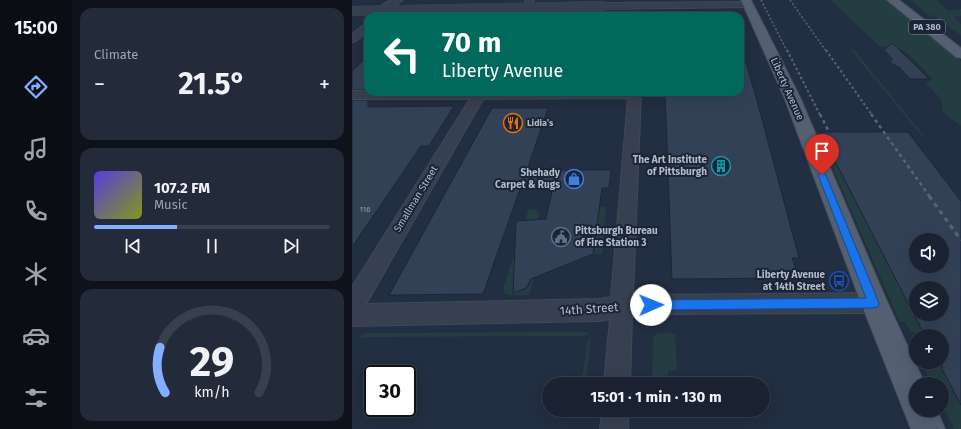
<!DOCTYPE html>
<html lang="en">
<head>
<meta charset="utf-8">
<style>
  body { margin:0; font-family:"Fira Sans",sans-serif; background:#232a39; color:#f1f3f6; height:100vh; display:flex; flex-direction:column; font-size:15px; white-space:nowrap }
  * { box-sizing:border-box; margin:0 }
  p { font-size:13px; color:#9fa4ab }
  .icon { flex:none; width:22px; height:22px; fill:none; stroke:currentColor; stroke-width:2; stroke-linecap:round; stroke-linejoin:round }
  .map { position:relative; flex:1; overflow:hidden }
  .sheet { display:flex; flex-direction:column; gap:8px; padding:8px; background:#0e131b; width:280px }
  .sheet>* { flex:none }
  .hud { position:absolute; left:12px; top:12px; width:380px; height:84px; border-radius:12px; box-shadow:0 4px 16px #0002,0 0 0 1px #383f4d; background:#00695c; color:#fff; overflow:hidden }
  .buttons { position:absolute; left:557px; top:233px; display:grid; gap:8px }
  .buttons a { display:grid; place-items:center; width:40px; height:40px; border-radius:50%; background:#1a2231; box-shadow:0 4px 16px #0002,0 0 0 1px #383f4d; font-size:20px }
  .speed { position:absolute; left:12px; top:365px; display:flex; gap:8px; font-size:20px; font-weight:700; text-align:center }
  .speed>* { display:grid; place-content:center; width:52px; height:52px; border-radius:50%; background:#1a2231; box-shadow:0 4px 16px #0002,0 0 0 1px #383f4d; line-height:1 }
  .speed .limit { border:2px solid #111; border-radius:6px; background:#fff; color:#111 }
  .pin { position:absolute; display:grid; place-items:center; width:34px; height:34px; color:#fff; margin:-41px -17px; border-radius:50% 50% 50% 0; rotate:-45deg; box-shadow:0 0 4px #0007 }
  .pin .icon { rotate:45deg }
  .me { position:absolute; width:44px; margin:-22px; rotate:89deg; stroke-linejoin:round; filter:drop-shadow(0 0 3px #0008) }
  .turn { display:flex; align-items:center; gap:14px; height:84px; padding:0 12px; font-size:18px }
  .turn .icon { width:52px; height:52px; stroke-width:2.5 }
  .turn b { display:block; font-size:28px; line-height:34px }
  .big { font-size:30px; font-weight:700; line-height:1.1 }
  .sheet .card { flex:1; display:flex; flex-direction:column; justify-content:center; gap:6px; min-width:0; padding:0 14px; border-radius:12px; background:#232a39 }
  .sheet .dial { align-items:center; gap:0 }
  .dial svg { height:104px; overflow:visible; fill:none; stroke:#383f4d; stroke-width:7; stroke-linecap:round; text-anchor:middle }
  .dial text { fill:#f1f3f6; stroke:none }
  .song { display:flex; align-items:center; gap:12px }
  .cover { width:48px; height:48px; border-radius:6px; background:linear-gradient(135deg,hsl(250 70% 55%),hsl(70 70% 35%)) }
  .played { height:4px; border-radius:2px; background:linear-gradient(90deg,#84aeff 35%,#383f4d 35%) }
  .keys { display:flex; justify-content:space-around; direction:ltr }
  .heat { display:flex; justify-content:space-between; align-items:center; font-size:22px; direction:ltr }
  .trip { position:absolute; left:190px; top:377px; width:228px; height:40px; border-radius:20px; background:#1a2231; box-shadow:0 4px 16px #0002,0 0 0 1px #383f4d; font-weight:700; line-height:40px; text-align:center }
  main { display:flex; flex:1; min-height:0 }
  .tab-bar { display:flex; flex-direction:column; width:72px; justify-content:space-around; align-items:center; background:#0a0e14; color:#9fa4ab }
  .tab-bar .icon { width:28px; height:28px }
  .tab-bar .active { color:#84aeff }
  .tab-bar b { font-size:18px; color:#f1f3f6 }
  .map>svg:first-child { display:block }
  .green { fill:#243d42 }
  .building { fill:#334157; stroke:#1d2737; fill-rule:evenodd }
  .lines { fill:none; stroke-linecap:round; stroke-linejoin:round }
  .minor-casing { stroke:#3f4959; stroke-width:2 }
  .major-casing { stroke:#3f4959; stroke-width:2 }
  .minor { fill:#364050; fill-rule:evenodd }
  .major { fill:#545f71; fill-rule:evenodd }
  .rail-far3 { stroke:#586478; stroke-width:1.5; stroke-dasharray:2 2; stroke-linecap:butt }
  .rail-far2 { stroke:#586478; stroke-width:2; stroke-dasharray:2.5 2.5; stroke-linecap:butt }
  .rail-far1 { stroke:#586478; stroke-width:2.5; stroke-dasharray:3.5 3.5; stroke-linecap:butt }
  .rail { stroke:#586478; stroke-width:3; stroke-dasharray:4.5 4.5; stroke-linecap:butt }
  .minor-bridge-casing { stroke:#3f4959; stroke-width:10; stroke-linecap:butt }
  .minor-bridge { stroke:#364050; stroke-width:10 }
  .route { fill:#1a73e8; stroke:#114b97 }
  .labels { text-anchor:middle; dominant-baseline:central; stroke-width:4; stroke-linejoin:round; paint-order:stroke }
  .number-label { font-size:8px; fill:#909aac }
  .shield { fill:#1b2535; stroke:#858e9e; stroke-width:1 }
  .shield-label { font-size:9px; font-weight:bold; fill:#b2bbcb }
  .far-poi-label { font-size:9px; font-weight:bold; fill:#b2bbcb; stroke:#1b2535; text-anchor:start }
  .street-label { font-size:10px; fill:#b2bbcb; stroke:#1b2535 }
  .poi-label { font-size:10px; font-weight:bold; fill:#b2bbcb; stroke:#1b2535; text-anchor:end }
  .near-street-label { font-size:12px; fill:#b2bbcb; stroke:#1b2535 }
</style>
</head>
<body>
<main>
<nav class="tab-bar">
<b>15:00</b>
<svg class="icon active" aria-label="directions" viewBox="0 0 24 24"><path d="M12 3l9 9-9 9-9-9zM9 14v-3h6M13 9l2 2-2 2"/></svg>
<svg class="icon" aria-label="music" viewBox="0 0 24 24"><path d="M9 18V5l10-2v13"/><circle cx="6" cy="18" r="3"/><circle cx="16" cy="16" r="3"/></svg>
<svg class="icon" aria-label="phone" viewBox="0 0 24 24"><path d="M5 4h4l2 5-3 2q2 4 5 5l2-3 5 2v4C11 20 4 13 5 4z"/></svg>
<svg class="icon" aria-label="climate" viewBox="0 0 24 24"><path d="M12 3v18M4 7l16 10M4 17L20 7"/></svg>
<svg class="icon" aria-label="car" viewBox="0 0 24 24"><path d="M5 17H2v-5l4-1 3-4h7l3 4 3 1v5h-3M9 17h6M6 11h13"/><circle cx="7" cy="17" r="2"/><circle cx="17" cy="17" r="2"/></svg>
<svg class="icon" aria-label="filters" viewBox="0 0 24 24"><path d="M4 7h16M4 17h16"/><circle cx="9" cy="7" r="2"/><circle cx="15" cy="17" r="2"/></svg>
</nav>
<section class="sheet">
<div class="card"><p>Climate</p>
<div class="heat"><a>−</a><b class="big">21.5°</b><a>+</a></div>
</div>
<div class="card">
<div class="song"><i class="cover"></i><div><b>107.2 FM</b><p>Music</p></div></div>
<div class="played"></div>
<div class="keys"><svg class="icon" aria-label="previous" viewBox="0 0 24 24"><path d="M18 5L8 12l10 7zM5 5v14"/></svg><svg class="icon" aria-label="pause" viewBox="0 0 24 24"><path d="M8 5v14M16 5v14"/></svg><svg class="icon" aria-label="next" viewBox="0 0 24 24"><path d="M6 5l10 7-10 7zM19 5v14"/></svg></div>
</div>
<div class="card dial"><svg viewBox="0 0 100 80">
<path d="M14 69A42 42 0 1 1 86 69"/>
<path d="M14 69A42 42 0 0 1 10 34" stroke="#84aeff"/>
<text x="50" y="56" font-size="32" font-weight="700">29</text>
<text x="50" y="72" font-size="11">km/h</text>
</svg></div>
</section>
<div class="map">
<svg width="609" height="429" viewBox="0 0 609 429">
  <rect width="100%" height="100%" fill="#222e41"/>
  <g class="green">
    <path d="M479 0H534L609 61V126L591 112 589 99 573 82 581 80C573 71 559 54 548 49 541 46 533 49 526 45Z"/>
    <polygon points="559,0 585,0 595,10 609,9 609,16 602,17 609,24 609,35 580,15 578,16"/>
    <polygon points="150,13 161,14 51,16"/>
    <polygon points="499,50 502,50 582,148 563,128"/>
    <polygon points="465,132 468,132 573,336 565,336 562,332 558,332 553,322 548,322"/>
    <polygon points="234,207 254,207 250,254 241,254 247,210 233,210"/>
    <polygon points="177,208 186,211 187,215 164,290 172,290 178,284 179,279 182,278 177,295 155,295 152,293 152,285"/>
    <polygon points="234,332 237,333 232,336 18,337 10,338 8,337 14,333 21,333"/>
    <polygon points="306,333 323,334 325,371 316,371 316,384 300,384 301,340 303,335"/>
    <polygon points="239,336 234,384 229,384 236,340"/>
    <polygon points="569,362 586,362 609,405 609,429 602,429 590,405 590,384 580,384"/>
  </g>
  <g class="building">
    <polygon points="540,43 563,65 577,79 558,79 547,67 538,63 540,59 532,50"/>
    <polygon points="16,56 16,90 0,90 0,71"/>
    <polygon points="392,56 407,108 447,258 440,258 447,278 320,279 313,92 388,92 388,57"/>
    <polygon points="0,100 16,100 16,107 102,106 77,146 69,146 0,247"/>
    <polygon points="140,108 196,108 175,170 259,170 257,188 250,188 241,254 179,279 174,288 161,293 164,221 194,219 201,188 168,189 131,294 37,295"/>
    <path d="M468 132H556L609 201V405L590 369V336H573ZM564 240H590V266H564ZM564 288H590V314H564Z"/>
  </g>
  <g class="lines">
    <defs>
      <g id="minor">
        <polygon points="40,0 51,0 28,16 17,16 33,3"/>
        <polygon points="174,0 182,0 173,16 163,16"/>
        <polygon points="396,2 400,5 399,7 252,9 248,6 252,3"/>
        <polygon points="16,23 16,31 4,41 0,42 0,34 13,24"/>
        <path d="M0 91 289 92 281 295 522 293 530 296 533 303 530 310 522 313 315 314 280 316 278 384H252L258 319 247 321 0 326V287L118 99H0ZM276 98 259 297 247 299 14 304 131 99Z"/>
        <polygon points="250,410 276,410 276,429 248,429"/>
      </g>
      <g id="major">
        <polygon points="389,0 399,0 448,97 534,299 573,384 564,384 564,410 585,410 593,429 559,429 509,303 432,97"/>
        <polygon points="535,0 547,0 609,48 609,58 604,57"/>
      </g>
    </defs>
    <use href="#minor" class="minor-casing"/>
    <use href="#major" class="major-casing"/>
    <use href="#minor" class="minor"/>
    <use href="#major" class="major"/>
    <g class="rail-far3">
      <polyline points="409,0 435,51"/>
      <polyline points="438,0 474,51"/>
    </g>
    <g class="rail-far2">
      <polyline points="435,50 468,115"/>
      <polyline points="474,50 520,115"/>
    </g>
    <g class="rail-far1">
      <polyline points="468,114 477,132"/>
      <polyline points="519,114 578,197"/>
    </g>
    <polyline class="rail" points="577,196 609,240"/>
    <defs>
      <polyline id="minor-bridge" points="0,11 252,6"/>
    </defs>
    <use href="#minor-bridge" class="minor-bridge-casing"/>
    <use href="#minor-bridge" class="minor-bridge"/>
  </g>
  <polygon class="route" points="470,172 474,175 527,303 526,307 522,308 299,310 295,308 294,305 295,301 299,300 514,298 466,175"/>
  <defs>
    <symbol id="restaurant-ring" viewBox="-11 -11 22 22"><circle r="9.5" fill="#1b2535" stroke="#e8710a" stroke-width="1.5"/><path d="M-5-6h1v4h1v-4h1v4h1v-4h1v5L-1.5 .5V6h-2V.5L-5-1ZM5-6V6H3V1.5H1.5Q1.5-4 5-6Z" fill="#e8710a"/></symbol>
    <symbol id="building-ring" viewBox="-11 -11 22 22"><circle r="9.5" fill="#1b2535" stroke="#0f9aa8" stroke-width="1.5"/><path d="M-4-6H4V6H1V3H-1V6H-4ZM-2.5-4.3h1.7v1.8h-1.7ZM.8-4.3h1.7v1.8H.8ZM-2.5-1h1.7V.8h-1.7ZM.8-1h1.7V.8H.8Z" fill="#0f9aa8"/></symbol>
    <symbol id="shop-ring" viewBox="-11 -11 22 22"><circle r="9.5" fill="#1b2535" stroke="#3f7fe0" stroke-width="1.5"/><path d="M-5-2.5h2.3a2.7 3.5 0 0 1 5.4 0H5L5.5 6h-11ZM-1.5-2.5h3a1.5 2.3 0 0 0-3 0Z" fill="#3f7fe0"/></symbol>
    <symbol id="civic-ring" viewBox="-11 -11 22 22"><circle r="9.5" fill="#1b2535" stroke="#5c6f8a" stroke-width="1.5"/><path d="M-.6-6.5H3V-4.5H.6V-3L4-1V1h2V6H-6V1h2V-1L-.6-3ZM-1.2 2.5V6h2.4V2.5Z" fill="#5c6f8a"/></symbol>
    <symbol id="bus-ring" viewBox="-11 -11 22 22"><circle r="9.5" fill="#1b2535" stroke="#1a4fb4" stroke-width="1.5"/><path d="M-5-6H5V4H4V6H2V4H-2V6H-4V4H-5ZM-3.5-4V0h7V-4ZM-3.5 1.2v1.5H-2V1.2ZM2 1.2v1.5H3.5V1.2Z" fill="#1a4fb4"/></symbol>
  </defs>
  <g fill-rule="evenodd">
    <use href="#restaurant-ring" x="150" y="112" width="22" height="22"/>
    <use href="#building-ring" x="358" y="155" width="22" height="22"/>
    <use href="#shop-ring" x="211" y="168" width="22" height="22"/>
    <use href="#civic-ring" x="198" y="226" width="22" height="22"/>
    <use href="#bus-ring" x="476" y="270" width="22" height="22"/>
  </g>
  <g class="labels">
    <g class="number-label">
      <text x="13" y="209">116</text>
    </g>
    <rect class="shield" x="557" y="20" width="36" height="14" rx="3"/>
    <g class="shield-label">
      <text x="575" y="27">PA 380</text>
    </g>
    <g class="far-poi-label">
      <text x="175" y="123">Lidia’s</text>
    </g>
    <g class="street-label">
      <text transform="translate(435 89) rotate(66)">Liberty Avenue</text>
      <text transform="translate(64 199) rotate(-59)">Smallman Street</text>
    </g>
    <g class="poi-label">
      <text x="355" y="160">The Art Institute<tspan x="355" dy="12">of Pittsburgh</tspan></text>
      <text x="208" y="173">Shehady<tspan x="208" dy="12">Carpet &amp; Rugs</tspan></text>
      <text x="223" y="231" text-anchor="start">Pittsburgh Bureau<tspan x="223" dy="12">of Fire Station 3</tspan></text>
      <text x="473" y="275">Liberty Avenue<tspan x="473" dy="12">at 14th Street</tspan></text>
    </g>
    <g class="near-street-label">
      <text transform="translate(237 309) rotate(-4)">14th Street</text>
    </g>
  </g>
</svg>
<div class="buttons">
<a><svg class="icon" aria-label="sound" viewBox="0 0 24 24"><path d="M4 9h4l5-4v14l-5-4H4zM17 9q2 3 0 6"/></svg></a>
<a><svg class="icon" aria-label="layers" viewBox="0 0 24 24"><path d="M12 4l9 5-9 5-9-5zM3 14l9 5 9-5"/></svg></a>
<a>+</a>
<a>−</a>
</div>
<div class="speed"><div class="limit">30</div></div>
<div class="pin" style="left:470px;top:175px;background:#d93025"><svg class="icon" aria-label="arrive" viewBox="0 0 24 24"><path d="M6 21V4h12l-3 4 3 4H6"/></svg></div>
<svg class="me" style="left:299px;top:305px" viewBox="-20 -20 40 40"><circle r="19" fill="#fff"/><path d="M0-13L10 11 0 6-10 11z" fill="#1a73e8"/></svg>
<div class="trip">15:01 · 1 min · 130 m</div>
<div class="hud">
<div class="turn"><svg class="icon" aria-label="left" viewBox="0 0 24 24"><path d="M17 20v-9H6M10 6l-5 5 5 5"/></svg><div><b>70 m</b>Liberty Avenue</div></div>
</div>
</div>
</main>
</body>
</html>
